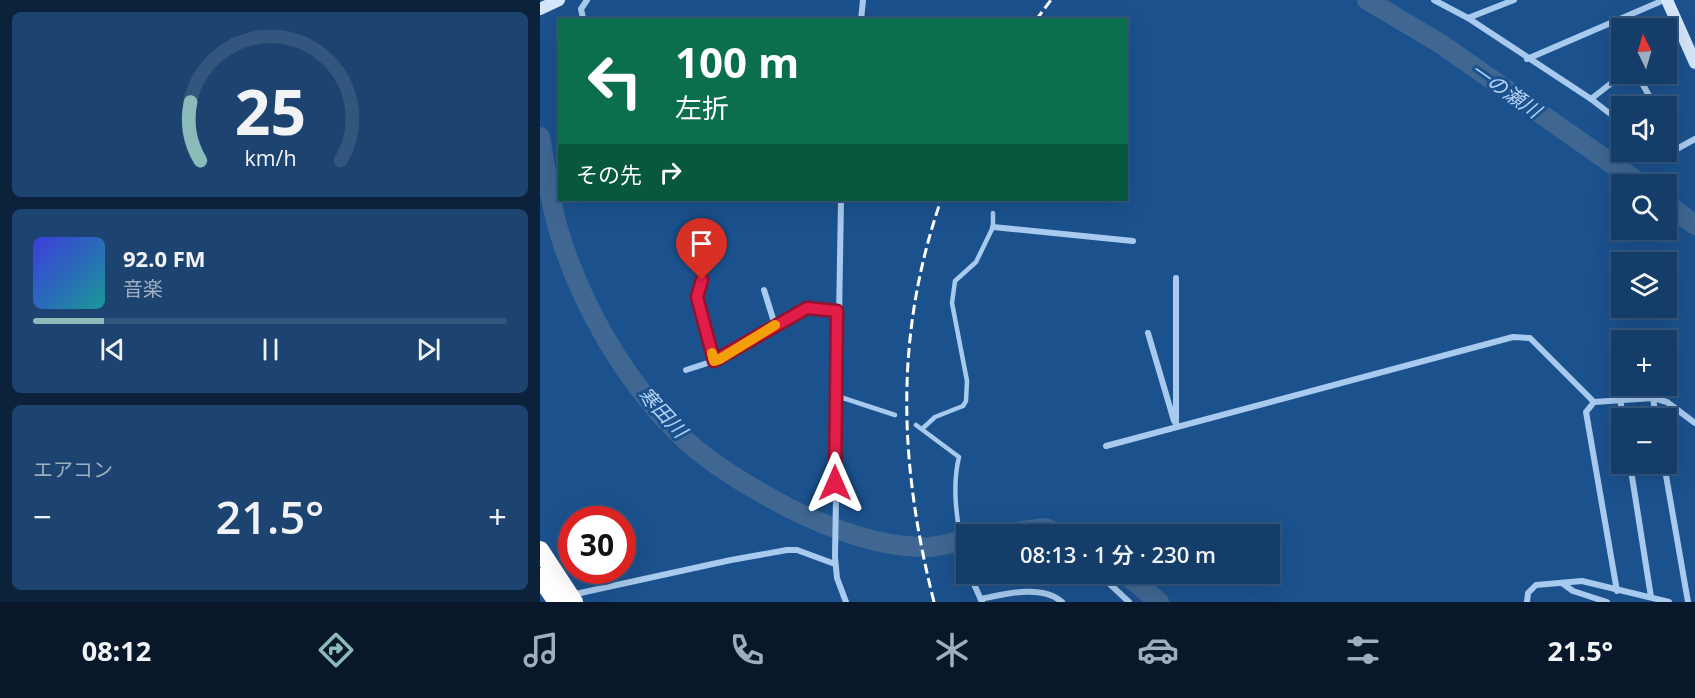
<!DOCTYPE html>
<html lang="ja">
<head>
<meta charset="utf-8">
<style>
  body { margin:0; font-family:"Open Sans","Noto Sans JP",sans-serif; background:#1d4470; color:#f1f3f6; height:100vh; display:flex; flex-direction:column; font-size:22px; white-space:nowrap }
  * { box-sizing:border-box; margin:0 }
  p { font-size:20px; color:#9daec1 }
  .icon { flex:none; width:33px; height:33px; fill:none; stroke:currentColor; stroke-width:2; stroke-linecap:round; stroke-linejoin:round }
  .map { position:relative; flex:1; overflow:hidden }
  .sheet { display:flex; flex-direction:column; gap:12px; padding:12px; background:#0b223a; width:540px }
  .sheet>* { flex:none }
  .hud { position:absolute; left:18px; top:18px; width:570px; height:183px; border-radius:0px; box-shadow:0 6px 24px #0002,0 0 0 2px #33567e; background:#0b6e4f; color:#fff; overflow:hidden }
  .needle { width:39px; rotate:355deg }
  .fabs { position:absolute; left:1071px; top:18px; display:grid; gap:12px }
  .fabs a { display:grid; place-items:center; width:66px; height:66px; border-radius:0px; background:#143d6a; box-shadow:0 6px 24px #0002,0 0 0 2px #33567e; font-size:30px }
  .speed { position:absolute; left:18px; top:506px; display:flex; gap:12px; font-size:30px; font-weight:700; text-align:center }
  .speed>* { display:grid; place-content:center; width:78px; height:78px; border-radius:50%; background:#143d6a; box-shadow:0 6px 24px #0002,0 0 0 2px #33567e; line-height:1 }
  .speed .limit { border:9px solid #d22; background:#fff; color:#111 }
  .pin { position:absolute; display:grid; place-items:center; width:51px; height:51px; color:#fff; margin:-62px -26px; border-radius:50% 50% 50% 0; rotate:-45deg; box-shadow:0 0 6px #0007 }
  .pin .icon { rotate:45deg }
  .me { position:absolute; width:66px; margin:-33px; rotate:0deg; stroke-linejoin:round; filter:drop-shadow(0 0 4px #0008) }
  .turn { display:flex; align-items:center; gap:21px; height:126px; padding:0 18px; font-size:27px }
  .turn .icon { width:78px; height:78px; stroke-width:2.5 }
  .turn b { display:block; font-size:42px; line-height:51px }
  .then { display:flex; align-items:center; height:57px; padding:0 18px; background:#0003; gap:12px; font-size:22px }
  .big { font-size:45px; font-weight:600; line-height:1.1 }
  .sheet .tile { flex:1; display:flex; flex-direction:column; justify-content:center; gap:9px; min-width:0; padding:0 21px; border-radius:9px; background:#1d4470 }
  .sheet .dial { align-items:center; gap:0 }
  .dial svg { height:156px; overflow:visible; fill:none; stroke:#33567e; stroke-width:7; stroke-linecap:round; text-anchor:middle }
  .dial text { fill:#f1f3f6; stroke:none }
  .song { display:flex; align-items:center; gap:18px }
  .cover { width:72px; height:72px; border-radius:9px; background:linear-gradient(135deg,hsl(240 70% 55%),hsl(180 70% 35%)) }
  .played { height:6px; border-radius:3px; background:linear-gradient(90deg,#8bbbb9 15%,#33567e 15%) }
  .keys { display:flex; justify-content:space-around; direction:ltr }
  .heat { display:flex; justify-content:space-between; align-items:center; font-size:33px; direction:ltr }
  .trip { position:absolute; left:416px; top:524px; width:324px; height:60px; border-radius:0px; background:#143d6a; box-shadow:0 6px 24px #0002,0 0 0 2px #33567e; font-weight:600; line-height:60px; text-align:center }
  .dock { display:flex; height:96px; justify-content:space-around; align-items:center; background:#08182a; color:#9daec1 }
  .dock .icon { width:42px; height:42px }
  .dock .active { color:#8bbbb9 }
  .dock b { font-size:27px; color:#f1f3f6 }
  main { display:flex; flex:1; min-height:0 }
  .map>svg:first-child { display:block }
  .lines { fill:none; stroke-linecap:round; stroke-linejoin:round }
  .river { stroke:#3f6792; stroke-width:20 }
  .lane { stroke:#a8caee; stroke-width:4.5 }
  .street { stroke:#a8caee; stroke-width:6 }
  .secondary { stroke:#d5e6fa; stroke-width:12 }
  .highway { stroke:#fff; stroke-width:18 }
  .rail { stroke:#fff; stroke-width:3; stroke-dasharray:10 4.5; stroke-linecap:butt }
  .route-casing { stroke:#92132f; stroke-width:15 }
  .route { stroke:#e11d48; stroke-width:10 }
  .slow { stroke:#f59e0b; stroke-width:10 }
  .labels { text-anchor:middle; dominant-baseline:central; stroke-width:6; stroke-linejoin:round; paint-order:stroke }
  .water-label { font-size:20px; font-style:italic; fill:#b4d4f5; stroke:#1b518d }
</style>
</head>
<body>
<main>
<section class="sheet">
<div class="tile dial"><svg viewBox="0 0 100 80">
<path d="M14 69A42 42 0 1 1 86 69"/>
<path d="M14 69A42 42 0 0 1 9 39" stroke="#8bbbb9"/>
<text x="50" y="56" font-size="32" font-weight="700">25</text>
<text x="50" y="72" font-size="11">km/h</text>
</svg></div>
<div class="tile">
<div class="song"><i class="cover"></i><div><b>92.0 FM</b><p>音楽</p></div></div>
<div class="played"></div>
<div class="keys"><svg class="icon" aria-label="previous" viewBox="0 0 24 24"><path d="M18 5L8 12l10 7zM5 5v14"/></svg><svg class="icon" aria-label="pause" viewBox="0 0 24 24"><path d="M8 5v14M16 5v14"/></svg><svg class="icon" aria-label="next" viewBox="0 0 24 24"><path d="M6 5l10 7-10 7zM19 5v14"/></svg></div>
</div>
<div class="tile"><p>エアコン</p>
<div class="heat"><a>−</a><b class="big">21.5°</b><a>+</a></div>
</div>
</section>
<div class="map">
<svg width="1155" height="602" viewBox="0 0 1155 602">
  <rect width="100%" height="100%" fill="#1b518d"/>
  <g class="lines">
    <g class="river">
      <polyline points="827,0 901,44 1101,184"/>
      <path d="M0 137C6 170 10 204 20 235 42 306 83 377 135 430 166 462 208 486 247 507 288 528 343 549 390 547 402 546 414 542 426 540"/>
      <polyline points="1126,203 1155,225"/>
      <polyline points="460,534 505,528 520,534"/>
      <polyline points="584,573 619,602"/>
    </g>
    <g class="lane">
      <polyline points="297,396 355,415"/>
      <path d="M376 425 419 457C411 490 418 523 423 557"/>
      <polyline points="382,429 395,417 423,406 426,401 427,381 412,303 415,281 436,262 453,227 453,213"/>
    </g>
    <g class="street">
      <polyline points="894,0 928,18 1051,99 1082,123"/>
      <polyline points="43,18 41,9 47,0"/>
      <polyline points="928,18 974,0"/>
      <polyline points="321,20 323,0"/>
      <polyline points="987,59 1124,0"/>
      <polyline points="1097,74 1112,101 1107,106"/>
      <polyline points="1051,99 1083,74"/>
      <polyline points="1118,152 1124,156 1155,139"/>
      <polyline points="301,200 295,557 297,578 306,602"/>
      <polyline points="453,227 593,241"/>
      <polyline points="167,264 157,297 175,361"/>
      <polyline points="636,278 636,427"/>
      <polyline points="224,290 235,325"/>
      <polyline points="608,333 634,421"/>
      <polyline points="146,370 180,359 267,307 298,311"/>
      <polyline points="1080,398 1083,418"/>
      <polyline points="1113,398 1116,418"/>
      <polyline points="566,446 973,337 990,338 1054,402"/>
      <polyline points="1090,464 1111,597"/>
      <polyline points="1124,464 1148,602"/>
      <polyline points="426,556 423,557 426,568"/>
      <polyline points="429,573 442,602"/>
      <polyline points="558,573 589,602"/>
      <polyline points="1022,583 1033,591 1067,602"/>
      <polyline points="1077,591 1046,412 1054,402 1113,398 1127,402 1155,423"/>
      <polyline points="31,595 191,560 247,550 257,550 295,564"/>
      <path d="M441 599C465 594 502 584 522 602"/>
      <polyline points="987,602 988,593 996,585 1042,581 1129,602"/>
    </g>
    <g class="secondary">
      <polyline points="1127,0 1155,63"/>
      <polyline points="0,9 19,0"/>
    </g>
    <g class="highway">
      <polyline points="0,550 34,602"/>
      <polyline points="0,577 17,602"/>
    </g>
    <g class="rail">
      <polyline points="496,20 511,0"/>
      <path d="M394 602C359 464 354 336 401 200"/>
    </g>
  </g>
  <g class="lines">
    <defs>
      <polyline id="route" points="162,280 157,297 174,361 267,308 297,311 295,483"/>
    </defs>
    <use href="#route" class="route-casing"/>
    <use href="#route" class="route"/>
    <polyline class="slow" points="172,353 174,361 180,359 235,325"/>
  </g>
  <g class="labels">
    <g class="water-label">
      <text transform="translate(966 90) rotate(35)">一の瀬川</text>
      <text transform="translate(123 412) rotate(47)">寒田川</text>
    </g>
  </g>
</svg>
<div class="fabs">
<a><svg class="needle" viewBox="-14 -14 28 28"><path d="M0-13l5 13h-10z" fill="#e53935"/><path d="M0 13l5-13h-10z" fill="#9daec1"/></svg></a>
<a><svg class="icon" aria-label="sound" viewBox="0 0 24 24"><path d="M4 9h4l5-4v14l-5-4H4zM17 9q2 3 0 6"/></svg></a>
<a><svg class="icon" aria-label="search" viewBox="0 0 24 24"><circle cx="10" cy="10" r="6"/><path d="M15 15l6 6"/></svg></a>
<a><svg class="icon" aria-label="layers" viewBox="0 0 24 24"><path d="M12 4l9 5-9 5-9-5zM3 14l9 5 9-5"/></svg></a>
<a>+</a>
<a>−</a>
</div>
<div class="speed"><div class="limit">30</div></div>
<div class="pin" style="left:162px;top:280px;background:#d93025"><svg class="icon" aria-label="arrive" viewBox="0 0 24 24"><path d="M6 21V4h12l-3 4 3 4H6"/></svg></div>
<svg class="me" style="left:295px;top:483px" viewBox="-20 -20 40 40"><path d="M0-17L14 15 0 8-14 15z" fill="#e11d48" stroke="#fff" stroke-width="4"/></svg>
<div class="trip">08:13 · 1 分 · 230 m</div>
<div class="hud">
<div class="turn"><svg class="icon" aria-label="left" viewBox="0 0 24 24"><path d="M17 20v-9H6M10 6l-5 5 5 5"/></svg><div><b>100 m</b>左折</div></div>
<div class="then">その先<svg class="icon" aria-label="right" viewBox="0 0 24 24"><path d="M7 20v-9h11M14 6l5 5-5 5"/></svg></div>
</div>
</div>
</main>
<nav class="dock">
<b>08:12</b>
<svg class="icon active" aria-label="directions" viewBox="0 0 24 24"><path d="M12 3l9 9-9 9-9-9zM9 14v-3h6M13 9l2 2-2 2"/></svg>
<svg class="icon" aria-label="music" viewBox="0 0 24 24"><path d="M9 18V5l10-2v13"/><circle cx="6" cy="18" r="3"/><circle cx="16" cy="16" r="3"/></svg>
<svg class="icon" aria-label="phone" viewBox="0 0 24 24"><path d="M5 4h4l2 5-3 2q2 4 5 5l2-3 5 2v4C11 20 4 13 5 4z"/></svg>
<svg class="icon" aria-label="climate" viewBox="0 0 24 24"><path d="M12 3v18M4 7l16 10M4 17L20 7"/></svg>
<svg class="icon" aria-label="car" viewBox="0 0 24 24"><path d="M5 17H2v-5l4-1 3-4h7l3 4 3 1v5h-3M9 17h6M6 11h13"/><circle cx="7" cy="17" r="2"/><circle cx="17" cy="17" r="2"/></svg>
<svg class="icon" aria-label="filters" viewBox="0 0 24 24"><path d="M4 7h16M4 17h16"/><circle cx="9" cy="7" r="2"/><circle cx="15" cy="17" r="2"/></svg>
<b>21.5°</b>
</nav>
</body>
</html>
